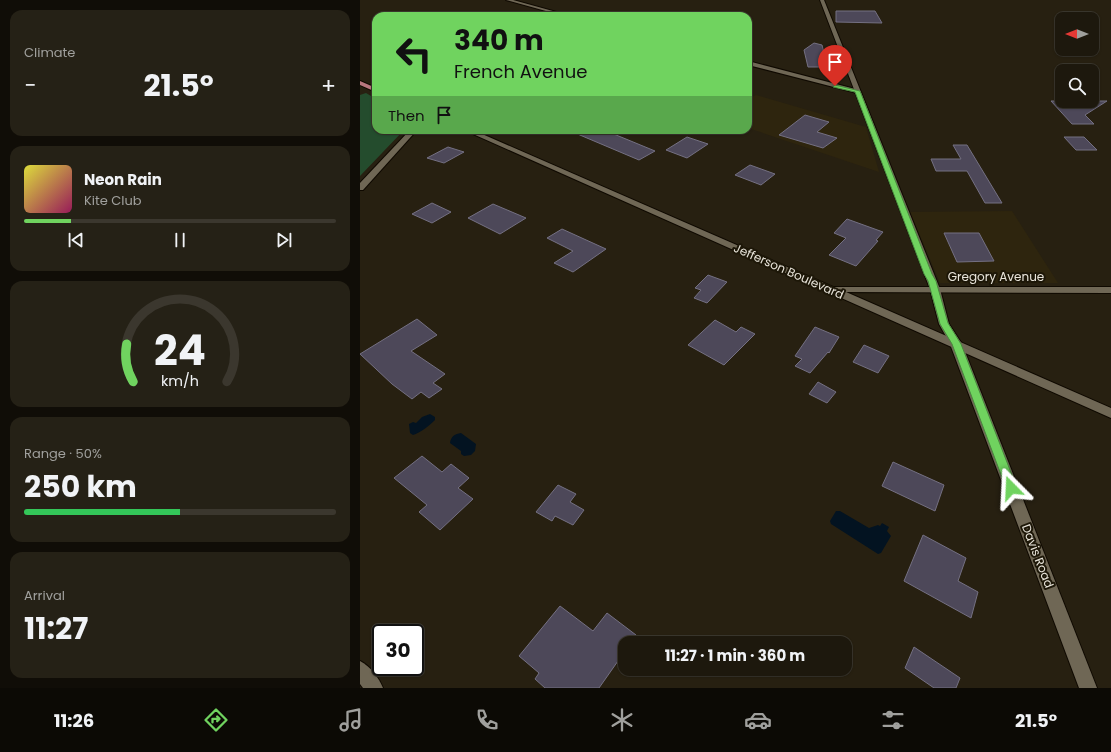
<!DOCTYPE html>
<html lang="en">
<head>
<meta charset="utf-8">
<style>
  body { margin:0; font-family:Poppins,sans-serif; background:#252116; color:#f1f3f6; height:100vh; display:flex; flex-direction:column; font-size:15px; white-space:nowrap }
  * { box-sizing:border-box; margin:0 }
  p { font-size:13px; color:#a0a09d }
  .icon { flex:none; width:22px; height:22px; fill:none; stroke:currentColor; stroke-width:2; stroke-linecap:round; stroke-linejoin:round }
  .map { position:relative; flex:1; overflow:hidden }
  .sheet { display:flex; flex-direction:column; gap:10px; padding:10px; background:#100d07; width:360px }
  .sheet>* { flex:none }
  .hud { position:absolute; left:12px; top:12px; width:380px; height:122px; border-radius:12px; box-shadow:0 1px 3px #0004,0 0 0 1px #3b372e; background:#70d35f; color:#111; overflow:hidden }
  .needle { width:26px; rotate:270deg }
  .fabs { position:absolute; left:695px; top:12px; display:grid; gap:8px }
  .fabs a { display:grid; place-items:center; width:44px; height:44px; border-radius:8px; background:#1d180d; box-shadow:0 1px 3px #0004,0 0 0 1px #3b372e; font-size:20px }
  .speed { position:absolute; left:12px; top:624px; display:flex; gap:8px; font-size:20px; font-weight:700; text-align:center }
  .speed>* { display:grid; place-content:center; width:52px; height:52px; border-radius:50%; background:#1d180d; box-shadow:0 1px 3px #0004,0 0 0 1px #3b372e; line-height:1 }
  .speed .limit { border:2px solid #111; border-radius:6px; background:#fff; color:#111 }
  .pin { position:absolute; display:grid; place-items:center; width:34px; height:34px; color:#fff; margin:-41px -17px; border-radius:50% 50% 50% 0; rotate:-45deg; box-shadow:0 0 4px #0007 }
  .pin .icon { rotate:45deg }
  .me { position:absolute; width:44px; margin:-22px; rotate:339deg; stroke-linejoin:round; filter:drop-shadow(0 0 3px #0008) }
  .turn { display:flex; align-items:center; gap:14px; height:84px; padding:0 16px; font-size:18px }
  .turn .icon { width:52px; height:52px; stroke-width:2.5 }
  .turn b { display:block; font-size:28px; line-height:34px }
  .then { display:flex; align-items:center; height:38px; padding:0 16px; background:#0003; gap:8px; font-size:15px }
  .big { font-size:30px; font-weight:700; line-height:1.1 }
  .sheet .tile { flex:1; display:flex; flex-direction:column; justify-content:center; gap:6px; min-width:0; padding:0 14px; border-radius:12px; background:#252116 }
  .sheet .dial { align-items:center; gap:0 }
  .dial svg { height:104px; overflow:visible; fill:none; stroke:#3b372e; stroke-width:7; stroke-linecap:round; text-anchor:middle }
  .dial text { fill:#f1f3f6; stroke:none }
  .song { display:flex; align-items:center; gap:12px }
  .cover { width:48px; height:48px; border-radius:6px; background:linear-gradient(135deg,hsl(60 70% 55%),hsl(330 70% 35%)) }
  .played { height:4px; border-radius:2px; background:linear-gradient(90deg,#70d35f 15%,#3b372e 15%) }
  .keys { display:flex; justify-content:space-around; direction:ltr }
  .heat { display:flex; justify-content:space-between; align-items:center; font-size:22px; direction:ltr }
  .charge { height:6px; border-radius:3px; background:linear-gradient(90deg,#34c759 50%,#3b372e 0) }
  .trip { position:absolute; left:258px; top:636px; width:234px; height:40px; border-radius:12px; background:#1d180d; box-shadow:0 1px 3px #0004,0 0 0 1px #3b372e; font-weight:700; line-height:40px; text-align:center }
  .dock { display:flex; height:64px; justify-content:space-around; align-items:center; background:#0c0a05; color:#a0a09d }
  .dock .icon { width:28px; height:28px }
  .dock .current { color:#70d35f }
  .dock b { font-size:18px; color:#f1f3f6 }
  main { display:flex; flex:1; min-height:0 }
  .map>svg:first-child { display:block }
  .built { fill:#2e250e }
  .green { fill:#244c2d }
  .water { fill:#031321 }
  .building { fill:#4d4859; stroke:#747082 }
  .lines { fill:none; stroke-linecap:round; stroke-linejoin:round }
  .minor-casing { stroke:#0f0900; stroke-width:2 }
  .tertiary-casing { stroke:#0f0900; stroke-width:2 }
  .secondary-casing { stroke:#0f0900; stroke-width:2 }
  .primary-casing { stroke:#0f0900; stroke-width:2 }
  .minor { fill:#6f6755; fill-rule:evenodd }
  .tertiary { fill:#6f6755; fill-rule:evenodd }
  .secondary { fill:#6f6755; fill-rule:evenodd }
  .primary { fill:#b8777e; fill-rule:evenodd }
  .route { fill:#70d35f; stroke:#49893e }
  .labels { text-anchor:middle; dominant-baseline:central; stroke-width:4; stroke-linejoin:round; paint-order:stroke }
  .street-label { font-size:12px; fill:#e9e5db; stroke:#1d1708 }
</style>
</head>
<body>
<main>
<section class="sheet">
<div class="tile"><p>Climate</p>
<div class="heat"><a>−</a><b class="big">21.5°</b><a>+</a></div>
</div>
<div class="tile">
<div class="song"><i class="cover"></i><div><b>Neon Rain</b><p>Kite Club</p></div></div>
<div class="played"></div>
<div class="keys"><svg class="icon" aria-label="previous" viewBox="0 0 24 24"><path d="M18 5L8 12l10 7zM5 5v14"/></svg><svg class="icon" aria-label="pause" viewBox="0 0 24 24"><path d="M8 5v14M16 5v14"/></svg><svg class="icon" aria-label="next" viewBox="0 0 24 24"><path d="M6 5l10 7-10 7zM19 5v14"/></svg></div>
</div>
<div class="tile dial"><svg viewBox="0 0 100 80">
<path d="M14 69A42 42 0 1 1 86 69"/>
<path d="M14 69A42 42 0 0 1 9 40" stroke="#70d35f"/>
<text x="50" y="56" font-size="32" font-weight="700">24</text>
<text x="50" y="72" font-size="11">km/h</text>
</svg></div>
<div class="tile"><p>Range · 50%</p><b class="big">250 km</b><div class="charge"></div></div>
<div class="tile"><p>Arrival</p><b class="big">11:27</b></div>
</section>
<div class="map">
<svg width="751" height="688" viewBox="0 0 751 688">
  <rect width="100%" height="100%" fill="#272011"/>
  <g class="built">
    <polygon points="396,95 506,127 519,172 388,128 388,99"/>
    <polygon points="652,211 698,283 580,283 550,212"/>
  </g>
  <polygon class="green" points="6,93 16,99 16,130 44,130 0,176 0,95"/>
  <g class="water">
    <path d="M70 414 75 417V420C70 425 60 433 53 435L50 433 49 424 53 422 56 423 62 417Z"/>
    <path d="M101 433 116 444 115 451 111 455 104 456 101 454V451L90 443C91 436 95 434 101 433Z"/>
    <polygon points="476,511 480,511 509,528 518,525 520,526 522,523 529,527 527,531 531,536 521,553 518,554 471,524 470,521"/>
  </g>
  <g class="building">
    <polygon points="476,11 515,11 522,23 476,22"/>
    <polygon points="454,43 462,45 467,65 462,65 463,67 448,67 444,50"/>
    <polygon points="691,101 747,101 725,115 734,124 712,124"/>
    <polygon points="445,115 469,122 457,132 477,138 463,148 419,135"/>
    <polygon points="208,130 244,130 295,151 279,160"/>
    <polygon points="327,137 348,144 327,158 306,150"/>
    <polygon points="704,137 724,137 737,150 716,150"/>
    <polygon points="593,145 607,145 642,203 625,203 607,171 576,171 571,159 601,159"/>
    <polygon points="88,147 104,152 84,163 67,158"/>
    <polygon points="390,165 415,174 401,185 375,175"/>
    <polygon points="72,203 91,212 72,223 52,214"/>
    <polygon points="133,204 166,218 140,234 108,218"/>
    <polygon points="487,219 523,232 516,240 518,241 496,266 469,255 486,238 474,233"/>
    <polygon points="202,229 246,249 213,272 194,263 213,251 187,238"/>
    <polygon points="584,233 619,233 634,261 597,262"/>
    <polygon points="348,275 367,282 347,303 334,298 341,290 335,288"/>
    <polygon points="57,319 77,335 51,351 85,374 73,383 82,389 69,398 61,392 52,399 32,384 0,354"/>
    <polygon points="355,320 376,332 381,327 395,334 364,365 328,345"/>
    <polygon points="455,327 479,337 469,353 468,352 450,373 435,366 442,359 435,356"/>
    <polygon points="504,345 529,356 518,373 493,362"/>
    <polygon points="458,382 476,392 467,403 449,394"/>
    <polygon points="62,456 82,472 91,464 109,478 98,488 113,499 80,530 59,512 67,505 34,478"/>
    <polygon points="533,462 584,485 575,511 522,486"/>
    <polygon points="198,485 216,494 210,502 224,510 213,525 195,516 192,521 176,512"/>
    <polygon points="563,535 606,558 598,581 618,592 611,618 544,581"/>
    <polygon points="200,606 233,631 247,613 276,635 270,643 265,643 265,651 239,688 185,688 175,679 179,673 159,656"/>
    <polygon points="554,647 600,678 596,688 574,688 545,668"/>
  </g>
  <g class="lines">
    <defs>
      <g id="minor">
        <polygon points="146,0 153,0 211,16 204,16"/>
        <polygon points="388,61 499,90 500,91 497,93 388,65"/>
        <polygon points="596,340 600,341 602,344 737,688 719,688 590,344 592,341"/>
        <path d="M0 661C10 666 19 678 23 688H3L0 684Z"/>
      </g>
      <g id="tertiary">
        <polygon points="460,0 464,0 580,289 589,324 602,344 600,347 592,347 579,324 570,289"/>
        <polygon points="50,130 57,130 3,190 0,190 0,183"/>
      </g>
      <polygon id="secondary" points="104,130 113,130 473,287 751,287 751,293 486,292 751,408 751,418"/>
      <polygon id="primary" points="0,81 16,88 16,92 0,85"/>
    </defs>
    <use href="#minor" class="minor-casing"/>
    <use href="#tertiary" class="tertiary-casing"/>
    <use href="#secondary" class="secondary-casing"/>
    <use href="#primary" class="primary-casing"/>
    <use href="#minor" class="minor"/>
    <use href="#tertiary" class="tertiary"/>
    <use href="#secondary" class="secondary"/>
    <use href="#primary" class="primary"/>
  </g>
  <polygon class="route" points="475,85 500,91 572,274 576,281 588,323 601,344 657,488 655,491 651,493 647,491 646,488 592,344 580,324 568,281 564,274 495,92 473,87"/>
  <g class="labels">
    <g class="street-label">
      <text transform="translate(429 271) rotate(24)">Jefferson Boulevard</text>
      <text x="636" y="276">Gregory Avenue</text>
      <text transform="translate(678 556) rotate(69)">Davis Road</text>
    </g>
  </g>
</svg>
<div class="fabs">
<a><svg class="needle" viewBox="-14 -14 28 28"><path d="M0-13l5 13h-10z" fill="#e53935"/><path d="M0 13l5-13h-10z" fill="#a0a09d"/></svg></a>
<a><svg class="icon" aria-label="search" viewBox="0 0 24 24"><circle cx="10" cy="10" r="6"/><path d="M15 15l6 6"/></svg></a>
</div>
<div class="speed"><div class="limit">30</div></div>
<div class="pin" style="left:475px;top:86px;background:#d93025"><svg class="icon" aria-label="arrive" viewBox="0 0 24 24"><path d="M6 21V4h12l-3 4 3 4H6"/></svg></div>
<svg class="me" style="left:651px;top:488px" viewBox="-20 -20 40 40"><path d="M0-17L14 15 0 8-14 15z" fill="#70d35f" stroke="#fff" stroke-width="4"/></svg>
<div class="trip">11:27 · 1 min · 360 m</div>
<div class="hud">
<div class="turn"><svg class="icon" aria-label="left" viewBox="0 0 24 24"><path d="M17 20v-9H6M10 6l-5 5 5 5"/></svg><div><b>340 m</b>French Avenue</div></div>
<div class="then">Then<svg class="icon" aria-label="arrive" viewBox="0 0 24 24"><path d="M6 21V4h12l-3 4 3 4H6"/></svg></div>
</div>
</div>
</main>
<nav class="dock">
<b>11:26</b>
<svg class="icon current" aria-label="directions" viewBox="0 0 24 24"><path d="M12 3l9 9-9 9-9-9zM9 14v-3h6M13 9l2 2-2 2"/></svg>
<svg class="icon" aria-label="music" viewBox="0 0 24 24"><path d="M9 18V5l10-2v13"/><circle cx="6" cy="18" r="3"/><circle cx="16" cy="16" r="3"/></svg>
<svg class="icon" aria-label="phone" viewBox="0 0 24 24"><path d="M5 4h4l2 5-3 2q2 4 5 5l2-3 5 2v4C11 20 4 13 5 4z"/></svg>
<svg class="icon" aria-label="climate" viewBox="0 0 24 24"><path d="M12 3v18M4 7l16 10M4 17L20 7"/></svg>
<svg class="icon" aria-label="car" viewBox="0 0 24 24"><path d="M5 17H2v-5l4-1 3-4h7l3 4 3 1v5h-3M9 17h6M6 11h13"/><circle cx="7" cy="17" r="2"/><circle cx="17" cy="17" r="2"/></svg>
<svg class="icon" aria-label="filters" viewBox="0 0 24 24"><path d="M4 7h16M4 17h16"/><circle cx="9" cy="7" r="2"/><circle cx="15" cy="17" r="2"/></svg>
<b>21.5°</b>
</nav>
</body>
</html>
